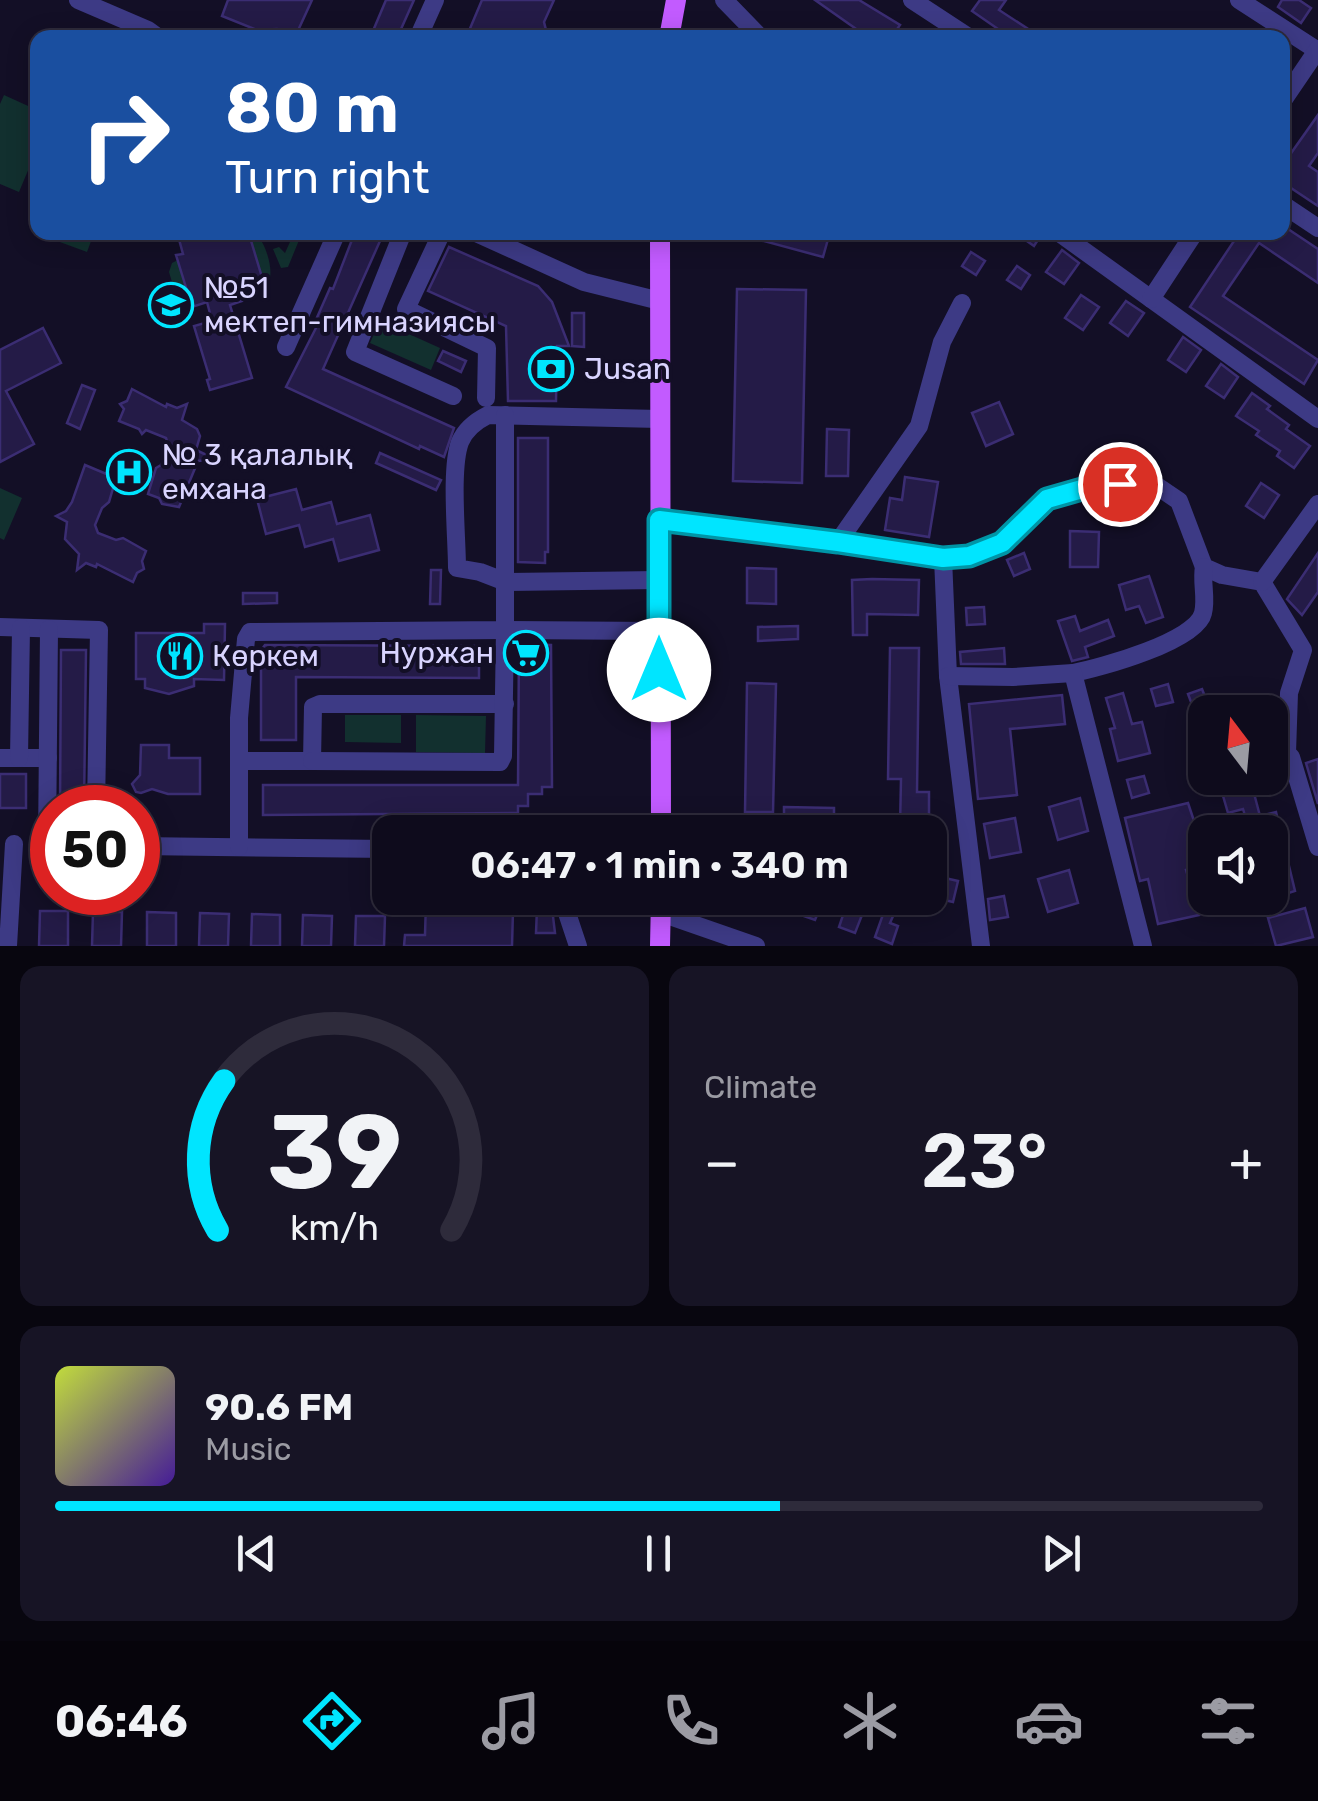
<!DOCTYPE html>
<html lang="en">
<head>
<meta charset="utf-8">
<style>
  body { margin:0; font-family:Rubik,sans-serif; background:#171425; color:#f1f3f6; height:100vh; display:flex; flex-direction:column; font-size:38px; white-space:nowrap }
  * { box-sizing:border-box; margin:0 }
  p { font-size:32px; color:#9b9ba3 }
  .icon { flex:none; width:55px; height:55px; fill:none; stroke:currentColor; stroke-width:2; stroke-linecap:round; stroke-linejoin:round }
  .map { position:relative; height:946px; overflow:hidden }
  .side { display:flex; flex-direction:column; gap:20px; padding:20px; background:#08060f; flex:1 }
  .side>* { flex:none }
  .banner { position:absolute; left:30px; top:30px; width:1260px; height:210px; border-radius:20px; box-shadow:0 5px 25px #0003,0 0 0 2px #2e2b3b; background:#1a4fa0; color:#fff; overflow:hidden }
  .needle { width:65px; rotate:344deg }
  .buttons { position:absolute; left:1188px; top:695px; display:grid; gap:20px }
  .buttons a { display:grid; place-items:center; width:100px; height:100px; border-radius:20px; background:#0e0b1c; box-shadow:0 5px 25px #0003,0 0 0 2px #2e2b3b; font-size:50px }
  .speed { position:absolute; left:30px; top:785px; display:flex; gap:20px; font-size:50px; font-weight:700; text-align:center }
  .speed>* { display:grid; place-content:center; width:130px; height:130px; border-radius:50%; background:#0e0b1c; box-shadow:0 5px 25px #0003,0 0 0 2px #2e2b3b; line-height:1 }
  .speed .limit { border:15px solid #d22; background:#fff; color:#111 }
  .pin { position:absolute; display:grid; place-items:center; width:85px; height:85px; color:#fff; margin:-42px; border:5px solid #fff; border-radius:50%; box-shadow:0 2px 10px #0007 }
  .me { position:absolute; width:110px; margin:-55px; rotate:0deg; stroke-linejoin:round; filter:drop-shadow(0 0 8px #0008) }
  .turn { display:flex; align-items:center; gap:35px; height:210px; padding:0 30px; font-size:45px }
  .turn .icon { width:130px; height:130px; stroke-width:2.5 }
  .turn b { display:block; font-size:70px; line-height:85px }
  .big { font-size:75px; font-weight:600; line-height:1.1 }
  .side .card { flex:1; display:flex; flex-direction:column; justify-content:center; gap:15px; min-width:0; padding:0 35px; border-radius:20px; background:#171425 }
  .side .dial { align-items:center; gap:0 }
  .dial svg { height:260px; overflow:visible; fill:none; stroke:#2e2b3b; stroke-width:7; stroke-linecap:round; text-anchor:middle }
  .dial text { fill:#f1f3f6; stroke:none }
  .song { display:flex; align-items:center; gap:30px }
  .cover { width:120px; height:120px; border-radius:15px; background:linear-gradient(135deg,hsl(70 70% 55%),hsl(260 70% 35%)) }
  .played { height:10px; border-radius:5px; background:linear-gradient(90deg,#00e5ff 60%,#2e2b3b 60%) }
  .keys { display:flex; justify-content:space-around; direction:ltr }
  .heat { display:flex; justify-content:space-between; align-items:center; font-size:55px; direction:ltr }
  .side .tiles { flex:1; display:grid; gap:20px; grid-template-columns:1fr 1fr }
  .card:last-child { grid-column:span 2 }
  .trip { position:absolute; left:372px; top:815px; width:575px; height:100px; border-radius:20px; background:#0e0b1c; box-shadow:0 5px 25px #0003,0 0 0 2px #2e2b3b; font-weight:600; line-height:100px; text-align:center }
  .tab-bar { display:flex; height:160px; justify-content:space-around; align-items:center; background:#06040b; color:#9b9ba3 }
  .tab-bar .icon { width:70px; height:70px }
  .tab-bar .active { color:#00e5ff }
  .tab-bar b { font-size:45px; color:#f1f3f6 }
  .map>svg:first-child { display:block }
  .green { fill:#12302f }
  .building { fill:#241b47; stroke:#3b2d73; stroke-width:2.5 }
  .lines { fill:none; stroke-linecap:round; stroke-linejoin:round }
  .minor { stroke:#3d3a85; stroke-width:18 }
  .major { stroke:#c25bff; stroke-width:20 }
  .route-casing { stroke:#0095a6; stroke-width:25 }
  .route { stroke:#00e5ff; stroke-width:18 }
  .labels { text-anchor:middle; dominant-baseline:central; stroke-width:8; stroke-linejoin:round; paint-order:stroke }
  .poi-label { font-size:30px; fill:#d9d4ff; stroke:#130f26; text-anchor:start }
</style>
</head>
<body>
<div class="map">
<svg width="1318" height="946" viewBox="0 0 1318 946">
  <rect width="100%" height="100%" fill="#130f26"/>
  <g class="green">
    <polygon points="4,95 37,110 37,149 19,192 0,184 0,104"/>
    <polygon points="51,233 51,232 94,233 87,252 49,238"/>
    <path d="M255 233C265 241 274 269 269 281L264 284 249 234Z"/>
    <polygon points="294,233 302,233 288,267 281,268 273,249 279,247 285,253"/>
    <polygon points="178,260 192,307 183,319 169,272 172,263"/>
    <polygon points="380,321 440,348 431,370 370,343"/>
    <polygon points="0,488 22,498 4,540 0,538"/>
    <polygon points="345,715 401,715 401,743 345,742"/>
    <polygon points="416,715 486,716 485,753 416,752"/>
  </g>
  <g class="building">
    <polygon points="228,0 312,0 295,37 277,29 257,30 222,16"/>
    <polygon points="386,0 414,0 397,38 370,38"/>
    <polygon points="482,0 554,0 544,22 548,38 466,38"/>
    <polygon points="815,0 859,0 900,25 891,38 869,38"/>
    <polygon points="980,0 1006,0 999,10 1042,38 1011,38 972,11"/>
    <polygon points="1282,0 1299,0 1311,8 1301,23 1278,7"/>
    <polygon points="1318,115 1318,153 1309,166 1318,172 1318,206 1282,182 1282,166"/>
    <polygon points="1282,225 1318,249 1318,283 1259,243 1223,296 1318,360 1304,384 1190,307 1240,232 1282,232"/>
    <polygon points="177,232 237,232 239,236 249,234 264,284 239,291 242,301 230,305 252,378 210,390 207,380 210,379 194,326 212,321 207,302 192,307 176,255 183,254"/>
    <polygon points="355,232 384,232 323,369 454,428 444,457 420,446 419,449 286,387 318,324 315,322 330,288 333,289"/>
    <polygon points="746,232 830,232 823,257 745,236"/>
    <polygon points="1014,232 1043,232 1034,246"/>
    <polygon points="449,247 538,286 552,302 569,346 557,346 556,401 508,401 506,326 428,291"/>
    <polygon points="1062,250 1079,263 1064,284 1046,272"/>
    <polygon points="971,252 985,261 976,275 962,266"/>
    <polygon points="1017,266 1030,275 1021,289 1007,280"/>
    <polygon points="737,289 806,290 802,483 733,481"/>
    <polygon points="1081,295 1099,307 1083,330 1065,318"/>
    <polygon points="1126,301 1144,313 1128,336 1110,323"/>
    <polygon points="572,313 584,313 584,347 572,346"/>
    <polygon points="43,328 61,363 6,391 34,444 0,462 0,350"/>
    <polygon points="1183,337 1201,350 1186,372 1168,360"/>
    <polygon points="443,351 466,361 461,372 438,361"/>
    <polygon points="1221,364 1238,377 1224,398 1206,386"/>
    <polygon points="82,385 95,390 80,429 67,423"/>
    <polygon points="132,389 166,407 167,404 177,408 187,404 182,420 197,429 200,436 196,450 215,459 198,461 179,507 162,504 159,498 148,494 156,468 161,465 169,447 166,438 146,430 142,434 139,429 119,421 124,409 120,404 127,401"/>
    <polygon points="1252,393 1270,406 1267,409 1289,425 1286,429 1310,446 1294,468 1277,456 1280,451 1256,435 1259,431 1236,416"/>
    <polygon points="999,402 1013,434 986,446 972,413"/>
    <polygon points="827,429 849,430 848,476 826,476"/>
    <polygon points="518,438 548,438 548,552 545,552 545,563 518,562"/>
    <polygon points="380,453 441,480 436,490 376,463"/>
    <polygon points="85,465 116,478 109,502 102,508 95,525 98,533 116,540 123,538 146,551 142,561 144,569 137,573 133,582 97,564 96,567 86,563 77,570 79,554 65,539 67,522 56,516 66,511 72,502"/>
    <polygon points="905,477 938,482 929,537 885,530 890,498 902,500"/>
    <polygon points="1261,483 1279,495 1264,518 1246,506"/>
    <polygon points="296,489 302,510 331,502 337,524 370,515 379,550 339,561 333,539 305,547 299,525 266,534 257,499"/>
    <polygon points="1070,531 1099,532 1098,567 1070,567"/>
    <polygon points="1024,553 1030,569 1014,576 1007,560"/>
    <polygon points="1318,553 1318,592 1302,615 1287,599"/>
    <polygon points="747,568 776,569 776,604 747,603"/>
    <polygon points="431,570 441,570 440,604 430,604"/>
    <polygon points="1149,576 1163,617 1146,623 1139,606 1126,610 1119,585"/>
    <polygon points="872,579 919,580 918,615 867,614 867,635 853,635 852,580"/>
    <polygon points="243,593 277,593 277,603 243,604"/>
    <polygon points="984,607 985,624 967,625 966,608"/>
    <polygon points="1075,616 1080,631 1108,620 1114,636 1085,647 1088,657 1072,661 1058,621"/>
    <polygon points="204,624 225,624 224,680 194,679 194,686 169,694 145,688 145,679 136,679 136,633 204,633"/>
    <polygon points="798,626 798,639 758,641 758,627"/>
    <polygon points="519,644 551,645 552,787 542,787 542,794 528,794 528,806 518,806 518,813 263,815 263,785 518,785"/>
    <polygon points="265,645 479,646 479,678 296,677 296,740 261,740 261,650"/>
    <polygon points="890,648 919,648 917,792 929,792 929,827 900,827 901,779 888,779"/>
    <polygon points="1004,648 1005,664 961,664 960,652"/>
    <polygon points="61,650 86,650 84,808 60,808"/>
    <polygon points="747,683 776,684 773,812 745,812"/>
    <polygon points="1168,684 1173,702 1156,706 1151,689"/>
    <polygon points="1202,689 1211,712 1205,712 1204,752 1194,725 1199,723 1188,694"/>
    <polygon points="1123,693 1132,724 1142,722 1150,753 1118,761 1110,729 1115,728 1106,698"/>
    <polygon points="1062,695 1065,724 1010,729 1017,795 978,799 969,704"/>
    <polygon points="141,745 169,745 169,758 200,758 200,794 168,794 152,789 141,793 136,792 132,784 140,775"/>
    <polygon points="1318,759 1318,804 1306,763"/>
    <rect x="0" y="774" width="26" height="34"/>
    <polygon points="1144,776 1149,793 1132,798 1127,780"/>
    <polygon points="1251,782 1260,816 1276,812 1295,891 1270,899 1270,832 1250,832 1243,809 1228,813 1221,789"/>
    <polygon points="1080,798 1088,831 1058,840 1049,807"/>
    <polygon points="1188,803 1205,854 1205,865 1186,870 1199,915 1158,924 1148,879 1140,881 1125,818"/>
    <polygon points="784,807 834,808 834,825 800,824 799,832 784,832"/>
    <polygon points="1015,818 1021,852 990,858 984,824"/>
    <polygon points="1069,870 1078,903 1048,912 1038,879"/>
    <polygon points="936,876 958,881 953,902 931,897"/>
    <polygon points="1004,896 1008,917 990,920 988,899"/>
    <polygon points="804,898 822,903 815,920 798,914"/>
    <polygon points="866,898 901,898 890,923 898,926 892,944 875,937 886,906"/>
    <polygon points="426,901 462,902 462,906 504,907 504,911 513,911 512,946 404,946 405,935 425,935"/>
    <polygon points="537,908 552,908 555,933 536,933"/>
    <polygon points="1305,908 1313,937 1276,946 1268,918"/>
    <polygon points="845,909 862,915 855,933 839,927"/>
    <polygon points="40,911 68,911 68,946 39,946"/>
    <polygon points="93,912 122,912 121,946 92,946"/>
    <polygon points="147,912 176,913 176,946 147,946"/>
    <polygon points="200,913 229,914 228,946 199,946"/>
    <polygon points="252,914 280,915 280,946 251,946"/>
    <polygon points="303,915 332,916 331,946 302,946"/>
    <polygon points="356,916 385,916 384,946 355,946"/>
  </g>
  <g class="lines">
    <g class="minor">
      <polyline points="78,0 148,30 159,38"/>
      <polyline points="724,0 761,38"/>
      <polyline points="912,0 970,38"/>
      <polyline points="1239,0 1318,51"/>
      <polyline points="418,38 435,0"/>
      <polyline points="1282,102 1318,49"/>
      <polyline points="1282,204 1318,228"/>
      <polyline points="403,232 355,352 453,396"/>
      <polyline points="442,232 406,309 487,348 486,398"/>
      <polyline points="474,232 584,282 660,301"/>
      <polyline points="1058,232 1318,419"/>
      <polyline points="1151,299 1195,232"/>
      <polyline points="286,347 337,232"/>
      <polyline points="659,520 838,542 943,558 969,556 1001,543 1047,499 1089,487 1151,482 1179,501 1204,567 1222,575 1262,582 1303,650 1289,693 1287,753"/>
      <polyline points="838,542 919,426 942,342 962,303"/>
      <polyline points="943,558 948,676 981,946"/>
      <path d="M658 580 506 582 480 572 457 568C457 537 450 469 460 442 465 430 476 421 488 415L659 419"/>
      <polyline points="1262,582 1318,504"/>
      <polyline points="0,627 99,630 96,808"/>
      <path d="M1073 673C1100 668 1197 641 1203 613 1207 598 1201 582 1204 567"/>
      <polyline points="948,676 1013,677 1073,673 1143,946"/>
      <polyline points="1270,739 1291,757 1318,847"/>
      <polyline points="0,758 48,758"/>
      <polyline points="19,758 21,628"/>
      <polyline points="239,761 312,761 313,707 320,704 505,704"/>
      <polyline points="312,761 500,762 503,756 505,630 658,631"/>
      <polyline points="47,845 49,629"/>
      <polyline points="138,846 390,849"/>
      <polyline points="239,847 239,718 246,639 250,632 505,630 505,415"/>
      <polyline points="562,898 578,946"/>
      <polyline points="661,913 756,946"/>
      <polyline points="8,946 14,844"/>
    </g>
    <g class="major">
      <polyline points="669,38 676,0"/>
      <polyline points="660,232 661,832"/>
      <polyline points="660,946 661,898"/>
    </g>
  </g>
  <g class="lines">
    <defs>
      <polyline id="route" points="659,670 659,520 838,542 943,558 969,556 1002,543 1047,499 1089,487 1120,484"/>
    </defs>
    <use href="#route" class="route-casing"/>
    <use href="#route" class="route"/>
  </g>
  <defs>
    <symbol id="school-ring" viewBox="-11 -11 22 22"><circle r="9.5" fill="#130f26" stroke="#00e5ff" stroke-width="1.5"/><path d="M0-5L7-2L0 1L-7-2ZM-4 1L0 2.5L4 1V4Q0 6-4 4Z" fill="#00e5ff"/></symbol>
    <symbol id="bank-ring" viewBox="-11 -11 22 22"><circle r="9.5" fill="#130f26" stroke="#00e5ff" stroke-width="1.5"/><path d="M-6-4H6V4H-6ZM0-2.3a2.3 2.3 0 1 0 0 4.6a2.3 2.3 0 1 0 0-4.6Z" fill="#00e5ff"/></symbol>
    <symbol id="hospital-ring" viewBox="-11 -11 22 22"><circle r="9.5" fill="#130f26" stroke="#00e5ff" stroke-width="1.5"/><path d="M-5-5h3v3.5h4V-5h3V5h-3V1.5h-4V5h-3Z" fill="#00e5ff"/></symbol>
    <symbol id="supermarket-ring" viewBox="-11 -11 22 22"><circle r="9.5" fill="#130f26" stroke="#00e5ff" stroke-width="1.5"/><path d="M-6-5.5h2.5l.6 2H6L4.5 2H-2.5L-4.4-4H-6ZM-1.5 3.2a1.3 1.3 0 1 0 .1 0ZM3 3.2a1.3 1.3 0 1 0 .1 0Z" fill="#00e5ff"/></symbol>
    <symbol id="restaurant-ring" viewBox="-11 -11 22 22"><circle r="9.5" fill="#130f26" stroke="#00e5ff" stroke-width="1.5"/><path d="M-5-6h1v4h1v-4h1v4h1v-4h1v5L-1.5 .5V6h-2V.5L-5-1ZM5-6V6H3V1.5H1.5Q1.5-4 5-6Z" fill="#00e5ff"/></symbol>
  </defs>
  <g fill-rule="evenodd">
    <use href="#school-ring" x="146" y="280" width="50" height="50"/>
    <use href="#bank-ring" x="526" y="344" width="50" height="50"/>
    <use href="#hospital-ring" x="104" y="447" width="50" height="50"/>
    <use href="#supermarket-ring" x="501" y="628" width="50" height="50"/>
    <use href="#restaurant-ring" x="155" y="631" width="50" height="50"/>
  </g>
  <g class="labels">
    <g class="poi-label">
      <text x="204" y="288">№51<tspan x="204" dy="34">мектеп-гимназиясы</tspan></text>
      <text x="584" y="369">Jusan</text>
      <text x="162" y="455">№ 3 қалалық<tspan x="162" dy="34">емхана</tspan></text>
      <text x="494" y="653" text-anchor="end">Нуржан</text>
      <text x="212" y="656">Көркем</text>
    </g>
  </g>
</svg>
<div class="buttons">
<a><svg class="needle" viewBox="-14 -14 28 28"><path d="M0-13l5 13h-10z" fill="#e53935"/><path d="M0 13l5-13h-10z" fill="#9b9ba3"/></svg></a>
<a><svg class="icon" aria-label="sound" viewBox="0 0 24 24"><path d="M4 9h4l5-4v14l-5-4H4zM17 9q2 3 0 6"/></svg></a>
</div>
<div class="speed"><div class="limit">50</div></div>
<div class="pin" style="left:1120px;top:484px;background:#d93025"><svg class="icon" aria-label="arrive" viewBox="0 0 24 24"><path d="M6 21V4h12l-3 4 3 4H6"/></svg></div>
<svg class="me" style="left:659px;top:670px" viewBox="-20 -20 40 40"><circle r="19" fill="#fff"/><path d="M0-13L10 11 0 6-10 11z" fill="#00e5ff"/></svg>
<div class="trip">06:47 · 1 min · 340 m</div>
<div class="banner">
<div class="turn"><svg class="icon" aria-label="right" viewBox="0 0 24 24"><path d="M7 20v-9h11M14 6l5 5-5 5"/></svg><div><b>80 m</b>Turn right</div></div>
</div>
</div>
<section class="side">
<div class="tiles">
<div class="card dial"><svg viewBox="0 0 100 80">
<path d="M14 69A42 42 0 1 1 86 69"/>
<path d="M14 69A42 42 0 0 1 16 23" stroke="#00e5ff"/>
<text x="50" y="56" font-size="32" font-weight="700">39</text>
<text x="50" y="72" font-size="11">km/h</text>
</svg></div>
<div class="card"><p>Climate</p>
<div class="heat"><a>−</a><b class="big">23°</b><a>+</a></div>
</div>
<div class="card">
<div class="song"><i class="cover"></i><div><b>90.6 FM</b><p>Music</p></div></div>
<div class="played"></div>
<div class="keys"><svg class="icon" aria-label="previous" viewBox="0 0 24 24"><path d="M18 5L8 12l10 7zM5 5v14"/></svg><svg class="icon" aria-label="pause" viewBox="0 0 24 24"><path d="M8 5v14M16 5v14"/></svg><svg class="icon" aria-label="next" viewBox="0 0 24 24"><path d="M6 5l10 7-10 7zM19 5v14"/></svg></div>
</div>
</div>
</section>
<nav class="tab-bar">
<b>06:46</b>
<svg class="icon active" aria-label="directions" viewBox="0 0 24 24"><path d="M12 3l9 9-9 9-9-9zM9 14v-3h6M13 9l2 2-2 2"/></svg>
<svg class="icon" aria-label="music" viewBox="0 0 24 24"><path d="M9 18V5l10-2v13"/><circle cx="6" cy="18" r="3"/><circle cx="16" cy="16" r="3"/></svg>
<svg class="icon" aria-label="phone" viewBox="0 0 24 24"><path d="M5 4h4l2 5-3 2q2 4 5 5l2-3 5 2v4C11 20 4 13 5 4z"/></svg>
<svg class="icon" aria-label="climate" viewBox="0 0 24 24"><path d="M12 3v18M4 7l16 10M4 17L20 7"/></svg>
<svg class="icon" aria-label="car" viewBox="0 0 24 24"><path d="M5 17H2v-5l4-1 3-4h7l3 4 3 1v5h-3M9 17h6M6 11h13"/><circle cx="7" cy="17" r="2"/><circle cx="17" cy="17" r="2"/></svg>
<svg class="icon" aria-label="filters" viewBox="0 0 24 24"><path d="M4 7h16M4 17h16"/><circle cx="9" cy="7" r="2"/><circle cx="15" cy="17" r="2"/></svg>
</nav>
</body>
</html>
